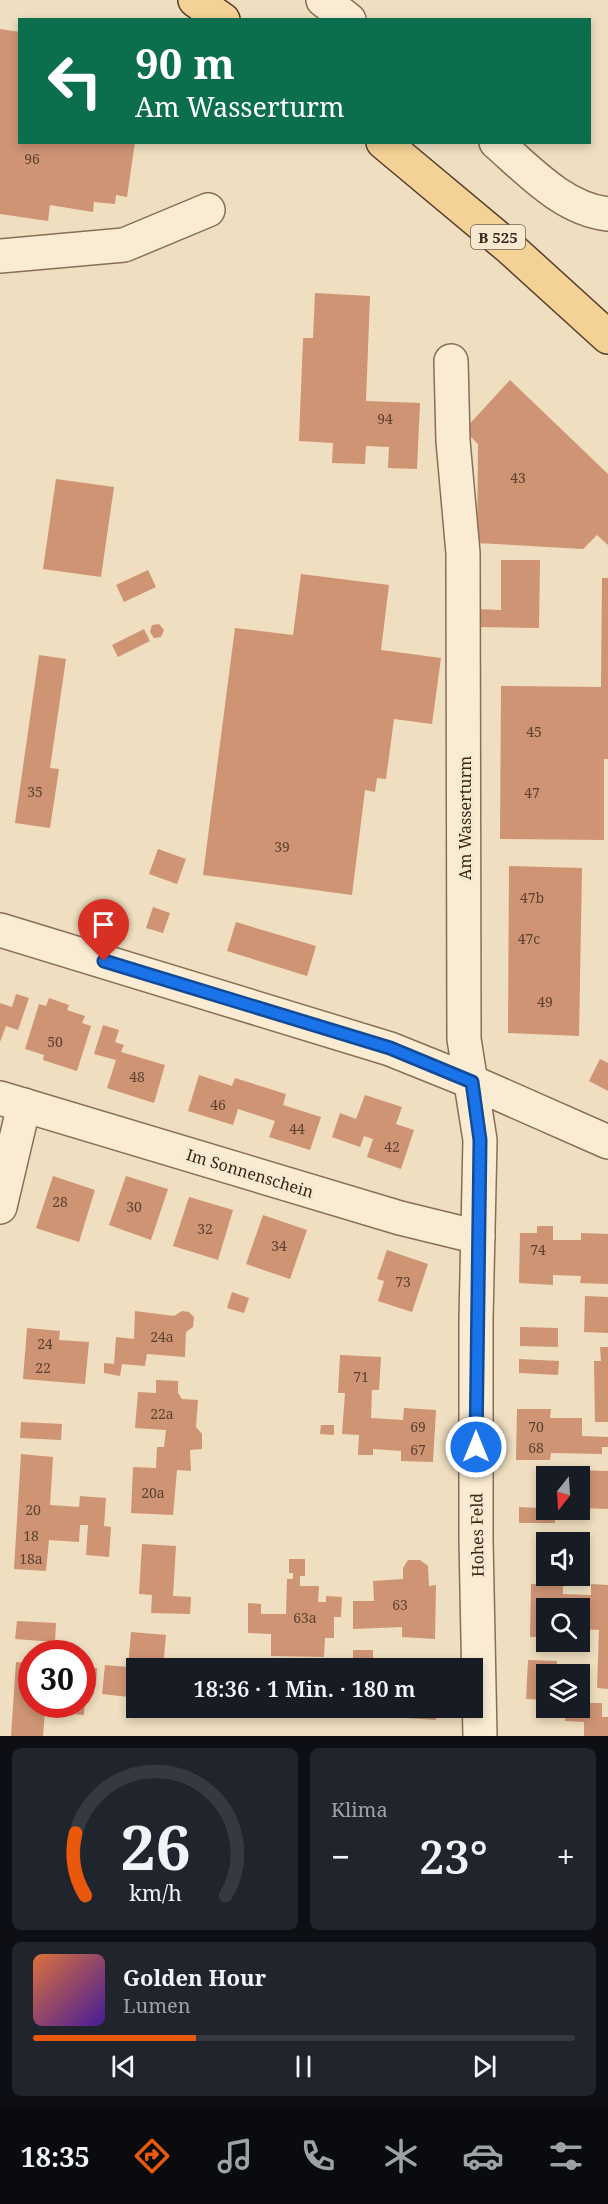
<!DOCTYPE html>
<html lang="de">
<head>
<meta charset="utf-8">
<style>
  body { margin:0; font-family:"Noto Serif",serif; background:#20242c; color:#f1f3f6; height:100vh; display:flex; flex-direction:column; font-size:22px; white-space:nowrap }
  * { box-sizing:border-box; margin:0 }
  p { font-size:20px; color:#9ea1a6 }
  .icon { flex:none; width:33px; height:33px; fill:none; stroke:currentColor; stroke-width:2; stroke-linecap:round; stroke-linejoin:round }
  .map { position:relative; height:1736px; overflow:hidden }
  .drawer { display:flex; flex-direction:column; gap:12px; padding:12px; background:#0d0f14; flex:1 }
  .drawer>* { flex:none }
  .guide { position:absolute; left:18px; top:18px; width:573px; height:126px; border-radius:0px; box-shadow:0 3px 9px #0003; background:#0b6e4f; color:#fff; overflow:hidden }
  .needle { width:39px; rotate:197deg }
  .fabs { position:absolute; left:536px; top:1466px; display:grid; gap:12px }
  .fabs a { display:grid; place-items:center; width:54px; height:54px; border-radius:0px; background:#171b24; box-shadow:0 3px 9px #0003; font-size:30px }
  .speed { position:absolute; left:18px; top:1640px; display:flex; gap:12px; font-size:30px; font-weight:700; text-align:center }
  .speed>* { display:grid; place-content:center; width:78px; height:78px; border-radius:50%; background:#171b24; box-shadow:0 3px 9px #0003; line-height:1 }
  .speed .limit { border:9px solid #d22; background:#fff; color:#111 }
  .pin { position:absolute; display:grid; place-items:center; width:51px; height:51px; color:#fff; margin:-62px -26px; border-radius:50% 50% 50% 0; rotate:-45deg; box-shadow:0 0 6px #0007 }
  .pin .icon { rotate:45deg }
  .me { position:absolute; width:66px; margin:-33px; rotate:0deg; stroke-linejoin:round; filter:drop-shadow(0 0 4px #0008) }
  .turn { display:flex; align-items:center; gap:21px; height:126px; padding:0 18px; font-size:27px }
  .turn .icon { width:78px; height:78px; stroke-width:2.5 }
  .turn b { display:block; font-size:42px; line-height:51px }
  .big { font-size:45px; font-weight:600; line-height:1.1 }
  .drawer .tile { flex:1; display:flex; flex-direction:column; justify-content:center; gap:9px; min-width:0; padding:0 21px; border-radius:9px; background:#20242c }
  .drawer .dial { align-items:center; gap:0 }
  .dial svg { height:156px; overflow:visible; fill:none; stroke:#363941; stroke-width:7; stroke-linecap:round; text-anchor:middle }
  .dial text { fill:#f1f3f6; stroke:none }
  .song { display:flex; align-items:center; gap:18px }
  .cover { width:72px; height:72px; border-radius:9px; background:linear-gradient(135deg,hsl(20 70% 55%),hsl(260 70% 35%)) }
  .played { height:6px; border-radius:3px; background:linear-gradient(90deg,#ea580c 30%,#363941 30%) }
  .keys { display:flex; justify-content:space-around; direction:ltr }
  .heat { display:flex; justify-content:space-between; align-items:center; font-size:33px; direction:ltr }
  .drawer .tiles { flex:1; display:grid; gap:12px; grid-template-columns:1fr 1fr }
  .tile:last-child { grid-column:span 2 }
  .trip { position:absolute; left:126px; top:1658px; width:357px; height:60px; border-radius:0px; background:#171b24; box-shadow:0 3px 9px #0003; font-weight:600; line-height:60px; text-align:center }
  .tab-bar { display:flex; height:96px; justify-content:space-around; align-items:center; background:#090b0e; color:#9ea1a6 }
  .tab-bar .icon { width:42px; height:42px }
  .tab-bar .on { color:#ea580c }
  .tab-bar b { font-size:27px; color:#f1f3f6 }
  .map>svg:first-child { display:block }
  .building { fill:#ce9474 }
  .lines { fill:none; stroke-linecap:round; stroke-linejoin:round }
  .minor-casing { stroke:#886e57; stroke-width:36 }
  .major-casing { stroke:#553d2c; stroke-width:36 }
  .minor { stroke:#faecd2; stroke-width:33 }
  .major { stroke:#f4d195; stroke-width:33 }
  .route-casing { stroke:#114b97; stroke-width:15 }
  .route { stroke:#1a73e8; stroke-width:10 }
  .labels { text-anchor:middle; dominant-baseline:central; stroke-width:6; stroke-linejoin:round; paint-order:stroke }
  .number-label { font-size:14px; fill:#5d4232 }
  .shield { fill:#f6e9cf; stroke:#706152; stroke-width:1.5 }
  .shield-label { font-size:15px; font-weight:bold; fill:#37271c }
  .street-label { font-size:16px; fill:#37271c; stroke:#f6e9cf }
</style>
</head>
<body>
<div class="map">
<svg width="608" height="1736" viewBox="0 0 608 1736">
  <rect width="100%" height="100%" fill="#efdebf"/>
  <g class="building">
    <polygon points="0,29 20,32 20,142 135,142 127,197 116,195 115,204 94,202 93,212 50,205 48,221 0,214"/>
    <polygon points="315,293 370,296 366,401 420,403 417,469 388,468 389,447 366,446 365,464 332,463 333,443 299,441 303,338 313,338"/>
    <polygon points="510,380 608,474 608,545 597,535 583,549 477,543 478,444 464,430"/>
    <polygon points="56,479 114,487 101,577 43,569"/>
    <polygon points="501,560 540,560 539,628 476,627 476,609 501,610"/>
    <polygon points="148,570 156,587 124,602 116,585"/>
    <polygon points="301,574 389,585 381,650 441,658 432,724 394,719 386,779 377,778 375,792 365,790 352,895 203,875 235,628 293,635"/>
    <polygon points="602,578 608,578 608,759 604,759 604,840 500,839 501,686 601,687"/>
    <polygon points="159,624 164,630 161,637 154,638 150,632 152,625"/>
    <polygon points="144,629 150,641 118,657 112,645"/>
    <polygon points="39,655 66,659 50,768 59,769 50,828 15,823"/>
    <polygon points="158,849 186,859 177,884 149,874"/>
    <polygon points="509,866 582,868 579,1036 508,1033"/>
    <polygon points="153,907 170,913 163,933 146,928"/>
    <polygon points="236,922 316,946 307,976 227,951"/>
    <polygon points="16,994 29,998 18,1030 6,1026 0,1042 0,1003 12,1007"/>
    <polygon points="49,998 69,1005 67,1010 85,1016 82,1023 91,1026 77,1071 43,1060 44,1055 25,1049 39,1004 46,1006"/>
    <polygon points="103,1025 119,1030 115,1042 124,1045 121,1052 165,1065 154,1103 107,1088 116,1060 94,1054"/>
    <polygon points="600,1059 608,1063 608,1091 589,1081"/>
    <polygon points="199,1075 232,1086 235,1078 286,1094 283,1105 321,1117 310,1150 269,1137 275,1121 238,1109 233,1125 188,1111"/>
    <polygon points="365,1095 402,1107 396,1124 414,1130 401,1169 367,1157 373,1139 364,1136 360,1147 332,1137 340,1113 356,1119"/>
    <polygon points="53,1176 95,1190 79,1242 36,1228"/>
    <polygon points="126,1176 168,1189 151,1240 109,1225"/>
    <polygon points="189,1197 233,1210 218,1260 173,1246"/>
    <polygon points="263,1215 307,1230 290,1279 246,1264"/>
    <polygon points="537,1226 553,1226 553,1240 581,1240 581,1233 608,1234 608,1284 580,1283 581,1276 553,1275 553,1285 519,1283 520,1233 537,1233"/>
    <polygon points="387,1250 428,1264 412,1312 378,1301 384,1281 377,1279"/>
    <polygon points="232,1292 249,1298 244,1313 227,1308"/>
    <polygon points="585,1296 608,1297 608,1333 584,1332"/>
    <polygon points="135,1311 174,1316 182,1311 189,1312 194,1317 193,1327 186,1332 185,1357 147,1354 145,1366 122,1364 120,1376 104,1373 104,1363 114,1364 116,1337 134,1339"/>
    <polygon points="520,1327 558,1328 558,1347 520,1346"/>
    <polygon points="27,1328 60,1331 59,1340 89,1342 85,1384 23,1379"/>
    <polygon points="600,1347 608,1347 608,1422 595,1422 594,1361 601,1361"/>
    <polygon points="340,1355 381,1357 379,1390 372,1390 371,1418 403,1420 404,1408 436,1410 433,1462 401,1461 401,1451 373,1449 373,1455 358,1455 359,1435 342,1434 345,1393 338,1393"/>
    <polygon points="519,1359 559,1361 558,1375 519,1373"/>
    <polygon points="156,1380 178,1381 178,1393 182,1399 198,1400 196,1427 202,1434 202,1449 190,1450 191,1471 177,1470 173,1515 131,1513 133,1467 156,1468 157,1447 164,1447 166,1430 135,1428 138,1392 156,1393"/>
    <polygon points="517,1409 551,1409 550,1418 582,1418 582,1436 608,1437 608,1447 602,1447 602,1454 551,1453 550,1460 516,1460"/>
    <polygon points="21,1422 62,1424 61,1440 20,1438"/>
    <polygon points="321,1425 334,1425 334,1435 320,1434"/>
    <polygon points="21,1454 53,1457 50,1505 79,1507 80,1496 106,1498 104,1526 111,1527 109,1557 86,1555 88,1525 80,1525 79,1542 49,1540 46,1571 14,1569"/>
    <polygon points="577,1470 608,1471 608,1509 579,1508 579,1476 576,1476"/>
    <polygon points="519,1507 555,1509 555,1523 519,1523"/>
    <polygon points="142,1544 176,1546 173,1596 191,1597 190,1614 151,1613 152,1595 139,1594"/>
    <polygon points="289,1559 305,1559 305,1576 300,1576 300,1586 319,1586 318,1602 326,1602 326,1596 342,1597 341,1617 334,1617 334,1638 325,1638 324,1657 271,1656 271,1634 248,1633 248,1603 261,1604 261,1614 286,1614 287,1579 293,1579 293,1573 289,1573"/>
    <polygon points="408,1560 420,1560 428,1566 429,1586 436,1585 435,1639 402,1637 402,1627 353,1629 353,1601 374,1601 373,1581 403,1579 403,1568"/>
    <polygon points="531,1584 563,1585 563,1594 591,1595 591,1584 608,1585 608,1689 597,1688 599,1630 579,1629 579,1608 546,1608 546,1637 530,1637"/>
    <polygon points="17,1621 56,1623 55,1642 15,1639"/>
    <polygon points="131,1632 166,1635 163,1668 136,1668 136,1676 131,1675 129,1697 102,1694 105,1665 128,1667"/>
    <polygon points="353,1650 373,1650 373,1659 421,1659 421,1668 353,1668"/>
    <polygon points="528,1660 557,1661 557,1674 546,1674 546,1700 526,1699"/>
    <polygon points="16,1662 32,1663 32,1704 82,1704 82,1695 85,1696 84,1715 45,1712 43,1736 11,1736"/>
    <polygon points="82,1667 97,1668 96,1686 82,1685"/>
    <polygon points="579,1703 602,1703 602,1717 608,1717 608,1736 584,1736 584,1722 565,1721 566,1707 579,1707"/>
    <polygon points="406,1707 437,1707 436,1720 405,1718"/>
  </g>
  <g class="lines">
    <defs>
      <g id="minor">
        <polyline points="323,0 349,20"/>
        <path d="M496 142C528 170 563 209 608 214"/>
        <polyline points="0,256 124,245 208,210"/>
        <polyline points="451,361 453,441 463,553 464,1039 480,1140 476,1319 476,1540 480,1736"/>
        <polyline points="0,930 390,1049 472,1082 608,1142"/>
        <polyline points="0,1098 400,1218 478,1237"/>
        <polyline points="0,1207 24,1105"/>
      </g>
      <g id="major">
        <polyline points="195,0 223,20"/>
        <polyline points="383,142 510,248 608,337"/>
      </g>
    </defs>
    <use href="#minor" class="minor-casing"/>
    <use href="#major" class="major-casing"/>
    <use href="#minor" class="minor"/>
    <use href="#major" class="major"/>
  </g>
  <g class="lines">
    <defs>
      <polyline id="route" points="104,961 390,1048 472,1082 480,1140 476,1447"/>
    </defs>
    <use href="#route" class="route-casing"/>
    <use href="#route" class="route"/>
  </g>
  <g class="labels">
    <g class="number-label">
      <text x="32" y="158">96</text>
      <text x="385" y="418">94</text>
      <text x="518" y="477">43</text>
      <text x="534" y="731">45</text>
      <text x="35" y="791">35</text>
      <text x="532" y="792">47</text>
      <text x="282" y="846">39</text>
      <text x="532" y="897">47b</text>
      <text x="529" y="938">47c</text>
      <text x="545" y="1001">49</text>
      <text x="55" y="1041">50</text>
      <text x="137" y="1076">48</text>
      <text x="218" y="1104">46</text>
      <text x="297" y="1128">44</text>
      <text x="392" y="1146">42</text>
      <text x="60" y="1201">28</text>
      <text x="134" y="1206">30</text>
      <text x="205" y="1228">32</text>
      <text x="279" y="1245">34</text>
      <text x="538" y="1249">74</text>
      <text x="403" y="1281">73</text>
      <text x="162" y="1336">24a</text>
      <text x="45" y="1343">24</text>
      <text x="43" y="1367">22</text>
      <text x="361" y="1376">71</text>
      <text x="162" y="1413">22a</text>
      <text x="418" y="1426">69</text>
      <text x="536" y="1426">70</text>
      <text x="536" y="1447">68</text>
      <text x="418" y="1449">67</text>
      <text x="153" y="1492">20a</text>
      <text x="33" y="1509">20</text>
      <text x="31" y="1535">18</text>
      <text x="31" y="1558">18a</text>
      <text x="400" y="1604">63</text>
      <text x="305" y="1617">63a</text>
    </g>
    <rect class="shield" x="471" y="225" width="54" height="24" rx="4.5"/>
    <g class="shield-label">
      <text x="498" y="237">B 525</text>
    </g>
    <g class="street-label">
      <text transform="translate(465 818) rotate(-90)">Am Wasserturm</text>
      <text transform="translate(250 1173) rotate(17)">Im Sonnenschein</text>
      <text transform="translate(477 1535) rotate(-91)">Hohes Feld</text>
    </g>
  </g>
</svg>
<div class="fabs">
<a><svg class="needle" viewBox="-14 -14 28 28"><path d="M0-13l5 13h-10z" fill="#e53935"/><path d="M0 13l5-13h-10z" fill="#9ea1a6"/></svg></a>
<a><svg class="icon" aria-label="sound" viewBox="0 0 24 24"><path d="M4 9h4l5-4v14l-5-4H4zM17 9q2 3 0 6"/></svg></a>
<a><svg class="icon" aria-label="search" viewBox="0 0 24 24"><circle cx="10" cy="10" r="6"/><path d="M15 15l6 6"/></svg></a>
<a><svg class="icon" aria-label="layers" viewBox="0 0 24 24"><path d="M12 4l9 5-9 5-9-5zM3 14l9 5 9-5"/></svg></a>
</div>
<div class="speed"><div class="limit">30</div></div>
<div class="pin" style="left:104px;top:961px;background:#d93025"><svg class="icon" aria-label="arrive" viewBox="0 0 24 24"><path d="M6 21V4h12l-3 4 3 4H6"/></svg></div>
<svg class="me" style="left:476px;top:1447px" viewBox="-20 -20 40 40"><circle r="17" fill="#1a73e8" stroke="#fff" stroke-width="3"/><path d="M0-11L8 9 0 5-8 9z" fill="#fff"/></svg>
<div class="trip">18:36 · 1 Min. · 180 m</div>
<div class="guide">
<div class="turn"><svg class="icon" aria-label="left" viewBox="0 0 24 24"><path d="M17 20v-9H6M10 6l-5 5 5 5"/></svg><div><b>90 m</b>Am Wasserturm</div></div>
</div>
</div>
<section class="drawer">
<div class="tiles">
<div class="tile dial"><svg viewBox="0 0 100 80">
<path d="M14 69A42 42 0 1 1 86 69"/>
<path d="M14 69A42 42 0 0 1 9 37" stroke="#ea580c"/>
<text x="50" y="56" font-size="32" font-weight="700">26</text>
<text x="50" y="72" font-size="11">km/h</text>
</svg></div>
<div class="tile"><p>Klima</p>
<div class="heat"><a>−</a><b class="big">23°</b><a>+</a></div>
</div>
<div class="tile">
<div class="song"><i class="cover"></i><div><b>Golden Hour</b><p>Lumen</p></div></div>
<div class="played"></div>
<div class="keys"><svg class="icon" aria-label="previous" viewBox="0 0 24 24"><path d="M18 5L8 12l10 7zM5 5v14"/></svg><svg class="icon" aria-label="pause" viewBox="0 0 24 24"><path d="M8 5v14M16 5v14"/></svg><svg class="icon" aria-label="next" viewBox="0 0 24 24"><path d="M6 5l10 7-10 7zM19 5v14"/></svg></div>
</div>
</div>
</section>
<nav class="tab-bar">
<b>18:35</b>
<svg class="icon on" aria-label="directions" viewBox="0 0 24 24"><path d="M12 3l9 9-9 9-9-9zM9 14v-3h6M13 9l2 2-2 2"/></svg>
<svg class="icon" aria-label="music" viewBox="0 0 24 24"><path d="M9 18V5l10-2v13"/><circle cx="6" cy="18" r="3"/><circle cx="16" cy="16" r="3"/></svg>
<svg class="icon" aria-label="phone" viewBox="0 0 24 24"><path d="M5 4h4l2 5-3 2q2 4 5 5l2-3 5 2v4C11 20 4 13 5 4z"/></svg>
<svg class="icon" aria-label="climate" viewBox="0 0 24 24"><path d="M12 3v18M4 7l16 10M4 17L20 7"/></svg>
<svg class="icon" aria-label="car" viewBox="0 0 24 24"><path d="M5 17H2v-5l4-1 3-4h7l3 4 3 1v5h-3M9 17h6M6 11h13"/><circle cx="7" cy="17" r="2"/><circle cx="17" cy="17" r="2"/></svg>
<svg class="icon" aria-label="filters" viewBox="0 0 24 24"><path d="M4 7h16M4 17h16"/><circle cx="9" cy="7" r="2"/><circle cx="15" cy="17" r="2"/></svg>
</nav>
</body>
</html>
